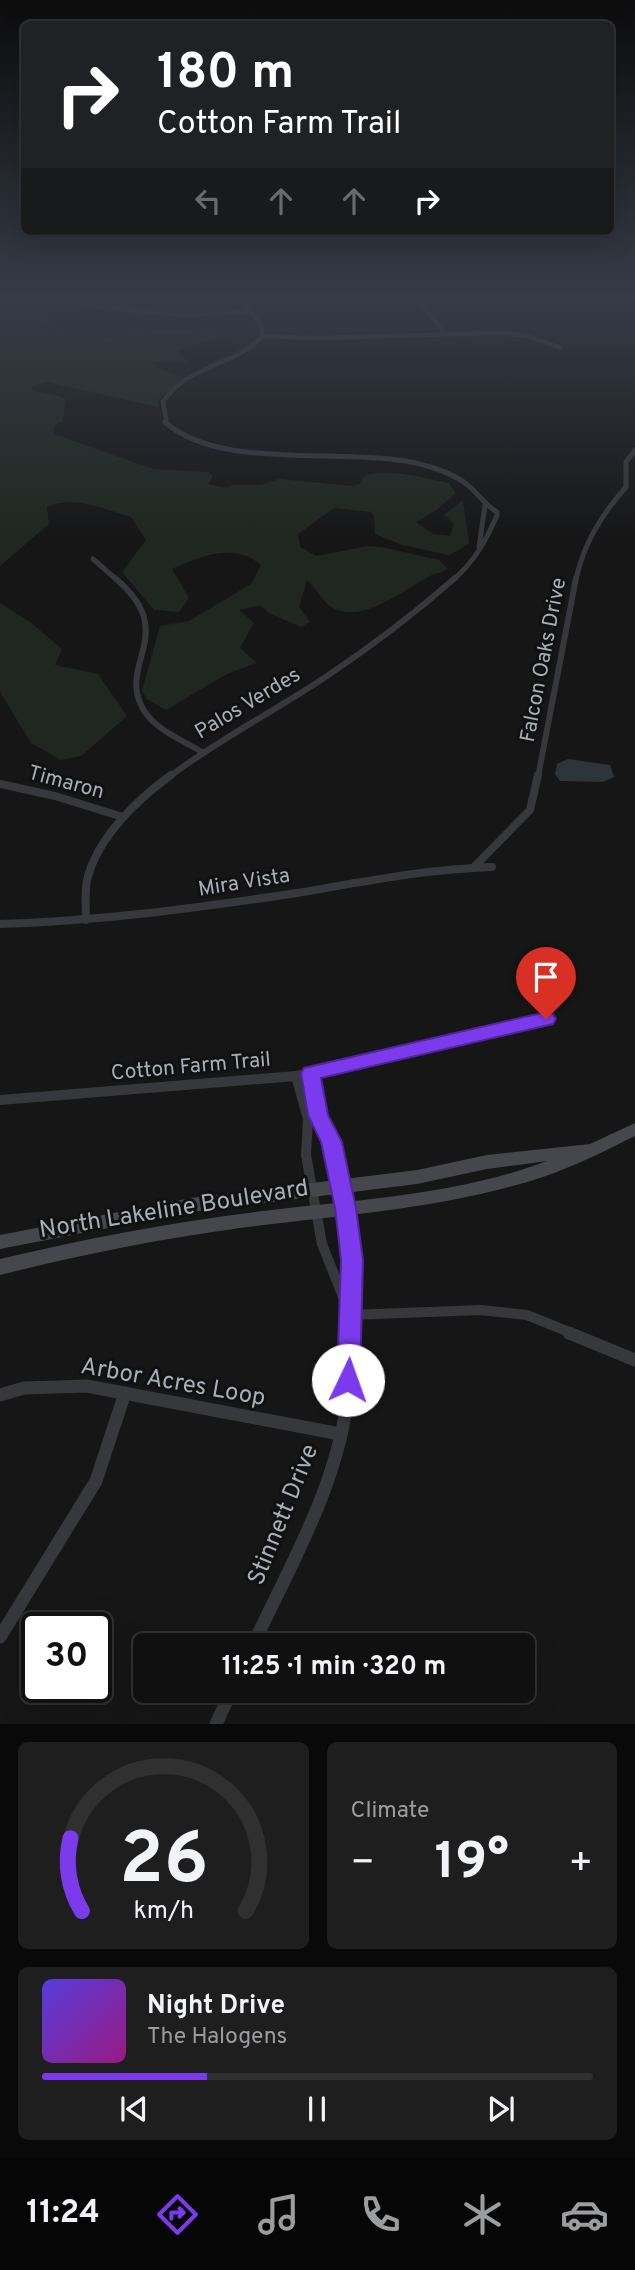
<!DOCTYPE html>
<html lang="en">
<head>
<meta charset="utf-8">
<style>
  body { margin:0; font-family:Overpass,sans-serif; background:#1e1e1f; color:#f1f3f6; height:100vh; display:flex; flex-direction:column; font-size:26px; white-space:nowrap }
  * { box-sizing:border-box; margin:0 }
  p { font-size:23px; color:#9c9d9f }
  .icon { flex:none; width:38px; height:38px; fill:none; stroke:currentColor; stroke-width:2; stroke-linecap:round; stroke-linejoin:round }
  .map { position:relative; height:1724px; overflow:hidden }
  .sheet { display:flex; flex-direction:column; gap:18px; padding:18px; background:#090909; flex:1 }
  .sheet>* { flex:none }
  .banner { position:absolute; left:21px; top:21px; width:593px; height:214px; border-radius:10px; box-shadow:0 7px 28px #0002,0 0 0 2px #303031; background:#202124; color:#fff; overflow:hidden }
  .speed { position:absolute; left:21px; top:1612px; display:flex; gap:14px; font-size:35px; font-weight:700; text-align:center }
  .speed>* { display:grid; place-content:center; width:91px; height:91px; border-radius:50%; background:#101011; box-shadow:0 7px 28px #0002,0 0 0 2px #303031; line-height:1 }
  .speed .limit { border:4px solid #111; border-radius:10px; background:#fff; color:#111 }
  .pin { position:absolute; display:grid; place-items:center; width:60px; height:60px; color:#fff; margin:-72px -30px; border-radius:50% 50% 50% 0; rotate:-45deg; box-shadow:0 0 7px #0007 }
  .pin .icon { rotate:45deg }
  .me { position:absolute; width:77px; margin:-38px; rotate:3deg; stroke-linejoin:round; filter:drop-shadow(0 0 5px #0008) }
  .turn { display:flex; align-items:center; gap:24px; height:147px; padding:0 21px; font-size:32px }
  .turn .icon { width:91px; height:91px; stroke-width:2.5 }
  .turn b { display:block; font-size:49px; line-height:60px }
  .lanes { display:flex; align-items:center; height:66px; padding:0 21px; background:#0003; justify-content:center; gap:35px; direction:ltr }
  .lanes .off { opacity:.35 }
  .big { font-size:52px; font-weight:700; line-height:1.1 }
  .sheet .card { flex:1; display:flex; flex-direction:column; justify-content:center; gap:10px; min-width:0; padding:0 24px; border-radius:10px; background:#1e1e1f }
  .sheet .dial { align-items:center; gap:0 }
  .dial svg { height:182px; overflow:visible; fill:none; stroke:#303031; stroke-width:7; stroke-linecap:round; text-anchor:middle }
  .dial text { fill:#f1f3f6; stroke:none }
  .song { display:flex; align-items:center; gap:21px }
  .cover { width:84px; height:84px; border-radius:10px; background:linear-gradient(135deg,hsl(250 70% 55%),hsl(310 70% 35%)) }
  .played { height:7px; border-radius:4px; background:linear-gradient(90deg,#7c3aed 30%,#303031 30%) }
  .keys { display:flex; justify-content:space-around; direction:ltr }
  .heat { display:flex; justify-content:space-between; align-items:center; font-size:38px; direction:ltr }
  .sheet .tiles { flex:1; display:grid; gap:18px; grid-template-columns:1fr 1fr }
  .card:last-child { grid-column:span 2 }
  .trip { position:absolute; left:133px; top:1633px; width:402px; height:70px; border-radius:10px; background:#101011; box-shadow:0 7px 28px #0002,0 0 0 2px #303031; font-weight:700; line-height:70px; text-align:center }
  .tab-bar { display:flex; height:112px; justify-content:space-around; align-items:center; background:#060607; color:#9c9d9f }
  .tab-bar .icon { width:49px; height:49px }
  .tab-bar .current { color:#7c3aed }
  .tab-bar b { font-size:32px; color:#f1f3f6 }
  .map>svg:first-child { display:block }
  .green { fill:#202720 }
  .water { fill:#2d353b }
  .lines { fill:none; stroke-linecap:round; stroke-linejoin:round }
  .street-far5 { stroke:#37383c; stroke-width:4.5 }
  .street-far4 { stroke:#37383c; stroke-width:5 }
  .street-far3 { stroke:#37383c; stroke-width:6 }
  .street-far2 { stroke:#37383c; stroke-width:8 }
  .street-far1 { stroke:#37383c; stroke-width:10 }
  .street { stroke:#37383c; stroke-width:13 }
  .secondary { fill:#45474c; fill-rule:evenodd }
  .route { fill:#7c3aed; stroke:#51269a; stroke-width:2 }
  .labels { text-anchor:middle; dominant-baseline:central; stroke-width:6; stroke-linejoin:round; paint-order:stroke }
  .street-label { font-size:21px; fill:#a8aeb7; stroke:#111112 }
  .near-street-label { font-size:24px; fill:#a8aeb7; stroke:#111112 }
</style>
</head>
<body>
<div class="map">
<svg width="635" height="1724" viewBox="0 0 635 1724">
  <rect width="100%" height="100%" fill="#161617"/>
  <g class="green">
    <path d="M0 298H102L74 303 14 304C26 312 41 310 52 320L42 327 88 341 149 330H199L232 336 200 342 178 351 188 362H151L164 371 184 377 158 400V407L46 382 32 387 31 390 62 397 65 400 63 421 54 426V434L153 469 208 472 213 476 208 484 227 488 231 485H261L279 479 353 486 359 484 365 475C392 469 422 477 449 483L456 493 435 511 416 522 433 534 450 536 454 524 444 515 463 500 469 544 449 555 402 545 375 534 374 517 371 512 334 508 298 534 300 547 317 556 368 546 382 547 439 560 448 569C441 573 434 573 428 577 402 591 362 624 333 608 322 602 316 588 307 580L299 607 310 622 301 627 269 613 260 605 239 610 254 623 240 648 257 663 227 674 166 710 147 699 142 691 160 626 189 621 251 584 261 565C234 542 200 556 172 569L189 598 179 612 154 610 122 572 146 540 131 517C103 509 74 495 47 507L49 524 0 566Z"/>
    <polygon points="0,603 30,622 62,649 55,665 98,674 127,716 81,756 61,760 31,743 0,692"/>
  </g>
  <polygon class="water" points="568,759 610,765 614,777 603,782 560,781 555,774 557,764"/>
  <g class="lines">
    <g class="street-far5">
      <polyline points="416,298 445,333"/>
      <polyline points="88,306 187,315 246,311"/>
      <polyline points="263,336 316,338 503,333 527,336 561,348"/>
      <path d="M167 424 163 402C185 366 235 366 263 336L261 325 239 298"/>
    </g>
    <g class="street-far4">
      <path d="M165 422C224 474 352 444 427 466 441 470 458 476 470 487 480 496 485 505 497 512V515C486 541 474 562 453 580"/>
      <polyline points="479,547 485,505"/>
      <polyline points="93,559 117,580"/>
      <path d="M576 580C583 544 602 514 626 487V462L635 450"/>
    </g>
    <g class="street-far3">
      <path d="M115 578C180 633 118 662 142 707 153 729 182 740 202 752"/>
      <path d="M169 777C219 739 275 711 327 676 372 646 414 614 455 578"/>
      <polyline points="538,777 576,578"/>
    </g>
    <g class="street-far2">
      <polyline points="0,784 55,796 123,817"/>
      <polyline points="474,867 530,810 538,775"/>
      <path d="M86 920C86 906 84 889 88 876 100 835 138 799 171 775"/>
      <path d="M0 924C100 921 198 908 297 893 362 882 426 869 492 867"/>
      <polyline points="525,1024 546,1019"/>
    </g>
    <g class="street-far1">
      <polyline points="310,1073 318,1115 332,1142 345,1208 352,1260 349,1334"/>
      <polyline points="296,1076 308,1119 306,1155 322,1244 349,1312"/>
      <polyline points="0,1100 296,1076 533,1022"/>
      <polyline points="350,1315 481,1310 527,1315 574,1334"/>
    </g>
    <g class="street">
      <polyline points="569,1333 635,1360"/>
      <polyline points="0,1395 24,1388 87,1386 340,1434"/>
      <polyline points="0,1637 96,1481 125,1393"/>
      <path d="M253 1645C289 1568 336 1488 347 1402 350 1379 349 1355 349 1333"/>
      <polyline points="216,1724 232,1690"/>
    </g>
    <path class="secondary" d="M635 1123V1136C605 1151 575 1166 543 1177 445 1209 341 1215 240 1228 159 1239 79 1255 0 1275V1259C87 1238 174 1222 263 1211 356 1200 458 1195 547 1161L487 1169 417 1184 191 1212 0 1249V1235L191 1198 417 1170 487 1155 590 1144Z"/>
  </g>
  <linearGradient id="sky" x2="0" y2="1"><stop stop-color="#0c0c0d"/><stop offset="0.55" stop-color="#363c47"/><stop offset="1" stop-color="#363c47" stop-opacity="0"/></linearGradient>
  <rect width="635" height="540" fill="url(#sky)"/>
  <polygon class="route" points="546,1012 553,1014 556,1019 553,1024 321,1078 328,1115 342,1142 356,1208 363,1260 360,1380 357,1389 348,1392 340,1389 337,1380 341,1260 335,1208 321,1142 308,1115 301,1073 304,1068"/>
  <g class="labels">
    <g class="street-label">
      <text transform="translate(544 660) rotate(-79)">Falcon Oaks Drive</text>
      <text transform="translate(248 704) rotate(-31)">Palos Verdes</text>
      <text transform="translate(66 783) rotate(15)">Timaron</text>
      <text transform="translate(244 883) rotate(-9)">Mira Vista</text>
      <text transform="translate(191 1067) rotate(-5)">Cotton Farm Trail</text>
    </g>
    <g class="near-street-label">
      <text transform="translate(174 1210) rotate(-9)">North Lakeline Boulevard</text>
      <text transform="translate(173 1383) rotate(10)">Arbor Acres Loop</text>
      <text transform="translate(284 1515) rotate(-68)">Stinnett Drive</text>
    </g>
  </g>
</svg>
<div class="speed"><div class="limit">30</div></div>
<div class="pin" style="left:546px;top:1019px;background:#d93025"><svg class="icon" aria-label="arrive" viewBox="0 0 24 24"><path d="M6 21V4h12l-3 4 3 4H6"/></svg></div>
<svg class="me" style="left:348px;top:1380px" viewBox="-20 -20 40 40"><circle r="19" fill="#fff"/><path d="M0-13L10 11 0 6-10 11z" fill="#7c3aed"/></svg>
<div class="trip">11:25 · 1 min · 320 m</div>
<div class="banner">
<div class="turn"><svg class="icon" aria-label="right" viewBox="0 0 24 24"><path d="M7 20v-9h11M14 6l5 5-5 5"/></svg><div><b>180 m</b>Cotton Farm Trail</div></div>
<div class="lanes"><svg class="icon off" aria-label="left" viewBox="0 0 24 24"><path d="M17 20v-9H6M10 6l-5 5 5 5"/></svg><svg class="icon off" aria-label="ahead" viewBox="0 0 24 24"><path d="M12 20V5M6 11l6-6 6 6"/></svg><svg class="icon off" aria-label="ahead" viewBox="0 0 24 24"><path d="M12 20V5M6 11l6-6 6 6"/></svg><svg class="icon" aria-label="right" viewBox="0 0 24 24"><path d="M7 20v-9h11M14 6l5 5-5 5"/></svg></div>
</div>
</div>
<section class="sheet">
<div class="tiles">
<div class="card dial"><svg viewBox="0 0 100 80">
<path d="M14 69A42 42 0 1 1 86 69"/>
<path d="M14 69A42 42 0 0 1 9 37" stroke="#7c3aed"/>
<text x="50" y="56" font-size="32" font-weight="700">26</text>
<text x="50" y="72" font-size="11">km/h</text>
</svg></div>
<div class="card"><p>Climate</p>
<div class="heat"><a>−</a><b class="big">19°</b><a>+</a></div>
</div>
<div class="card">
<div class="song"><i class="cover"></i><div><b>Night Drive</b><p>The Halogens</p></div></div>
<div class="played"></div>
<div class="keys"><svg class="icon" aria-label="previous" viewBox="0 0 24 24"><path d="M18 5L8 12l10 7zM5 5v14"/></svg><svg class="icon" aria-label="pause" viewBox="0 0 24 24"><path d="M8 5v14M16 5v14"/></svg><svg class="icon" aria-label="next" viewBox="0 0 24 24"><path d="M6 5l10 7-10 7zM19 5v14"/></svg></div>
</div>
</div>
</section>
<nav class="tab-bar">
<b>11:24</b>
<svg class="icon current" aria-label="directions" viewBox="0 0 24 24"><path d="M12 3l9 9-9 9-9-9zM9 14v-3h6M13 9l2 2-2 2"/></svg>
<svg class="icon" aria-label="music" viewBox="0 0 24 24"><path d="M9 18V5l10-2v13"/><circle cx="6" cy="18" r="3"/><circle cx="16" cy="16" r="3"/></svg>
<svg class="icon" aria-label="phone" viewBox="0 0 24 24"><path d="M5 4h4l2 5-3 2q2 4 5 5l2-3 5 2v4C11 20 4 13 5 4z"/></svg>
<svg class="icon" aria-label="climate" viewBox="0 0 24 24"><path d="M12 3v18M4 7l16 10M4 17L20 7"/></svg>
<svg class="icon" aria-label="car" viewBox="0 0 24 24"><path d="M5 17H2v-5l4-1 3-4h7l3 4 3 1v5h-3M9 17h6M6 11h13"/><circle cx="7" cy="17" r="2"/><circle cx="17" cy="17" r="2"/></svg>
</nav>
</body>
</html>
